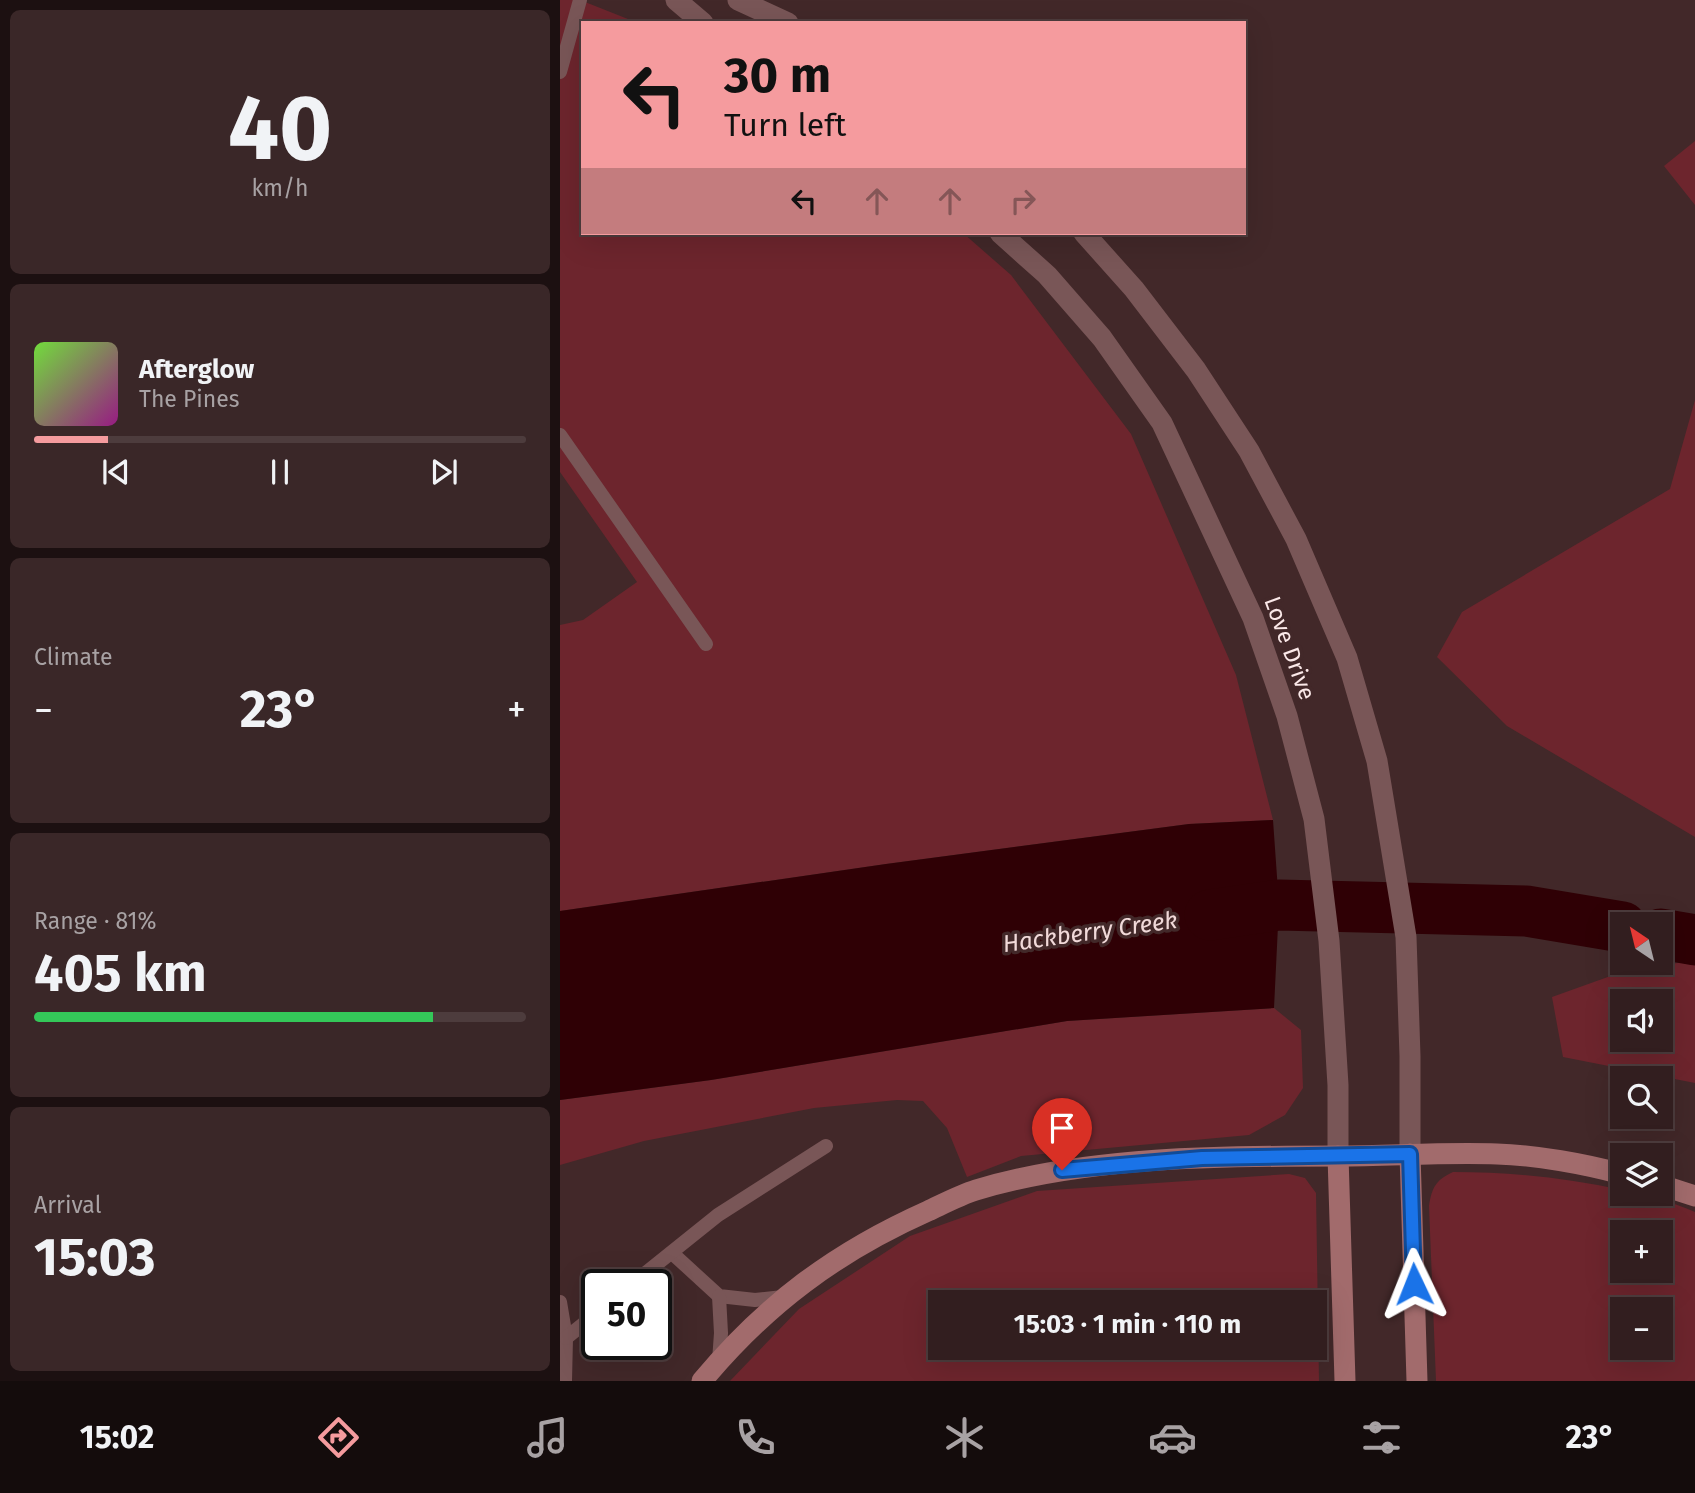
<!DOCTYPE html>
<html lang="en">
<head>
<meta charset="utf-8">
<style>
  body { margin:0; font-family:"Fira Sans",sans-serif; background:#3a2728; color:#f1f3f6; height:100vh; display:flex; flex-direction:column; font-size:26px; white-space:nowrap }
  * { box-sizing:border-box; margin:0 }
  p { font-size:23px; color:#a8a2a4 }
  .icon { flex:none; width:38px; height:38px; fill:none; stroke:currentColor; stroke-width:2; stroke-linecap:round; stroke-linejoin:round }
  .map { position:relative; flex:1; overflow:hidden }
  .drawer { display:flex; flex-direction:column; gap:10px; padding:10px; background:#1c1011; width:560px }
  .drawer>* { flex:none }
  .banner { position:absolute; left:21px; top:21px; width:665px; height:214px; border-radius:0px; box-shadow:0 7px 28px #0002,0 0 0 2px #4d3c3d; background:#f59b9e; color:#111; overflow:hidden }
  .needle { width:46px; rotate:325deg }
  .controls { position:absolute; left:1050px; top:912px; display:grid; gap:14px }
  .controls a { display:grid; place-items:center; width:63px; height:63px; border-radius:0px; background:#321e1f; box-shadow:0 7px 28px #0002,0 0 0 2px #4d3c3d; font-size:35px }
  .speed { position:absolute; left:21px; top:1269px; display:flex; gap:14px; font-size:35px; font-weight:700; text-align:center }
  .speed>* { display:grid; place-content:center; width:91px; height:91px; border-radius:50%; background:#321e1f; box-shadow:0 7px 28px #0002,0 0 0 2px #4d3c3d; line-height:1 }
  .speed .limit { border:4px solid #111; border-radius:10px; background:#fff; color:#111 }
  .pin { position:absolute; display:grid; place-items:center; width:60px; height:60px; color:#fff; margin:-72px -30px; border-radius:50% 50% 50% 0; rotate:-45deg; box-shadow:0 0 7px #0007 }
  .pin .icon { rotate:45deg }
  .me { position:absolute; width:77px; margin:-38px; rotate:358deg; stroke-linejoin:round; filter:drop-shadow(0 0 5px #0008) }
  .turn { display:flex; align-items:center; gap:24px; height:147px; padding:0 28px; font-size:32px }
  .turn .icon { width:91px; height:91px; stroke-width:2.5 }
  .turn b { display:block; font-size:49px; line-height:60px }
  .lanes { display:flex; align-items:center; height:66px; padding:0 28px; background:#0003; justify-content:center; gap:35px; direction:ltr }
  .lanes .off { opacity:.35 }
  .big { font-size:52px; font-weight:700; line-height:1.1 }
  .drawer .widget { flex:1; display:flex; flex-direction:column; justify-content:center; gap:10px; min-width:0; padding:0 24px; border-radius:10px; background:#3a2728 }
  .drawer .dial { align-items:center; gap:0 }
  .dial b { font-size:91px; line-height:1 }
  .song { display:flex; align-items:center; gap:21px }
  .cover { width:84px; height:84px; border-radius:10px; background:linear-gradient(135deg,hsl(100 70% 55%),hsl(310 70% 35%)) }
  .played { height:7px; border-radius:4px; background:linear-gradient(90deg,#f59b9e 15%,#4d3c3d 15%) }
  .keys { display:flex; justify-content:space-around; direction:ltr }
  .heat { display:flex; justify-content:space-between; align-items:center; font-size:38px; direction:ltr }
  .charge { height:10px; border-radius:5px; background:linear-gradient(90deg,#34c759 81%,#4d3c3d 0) }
  .trip { position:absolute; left:368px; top:1290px; width:399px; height:70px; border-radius:0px; background:#321e1f; box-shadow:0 7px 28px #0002,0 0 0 2px #4d3c3d; font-weight:700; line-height:70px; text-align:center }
  .dock { display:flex; height:112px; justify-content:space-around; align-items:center; background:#140c0c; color:#a8a2a4 }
  .dock .icon { width:49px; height:49px }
  .dock .selected { color:#f59b9e }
  .dock b { font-size:32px; color:#f1f3f6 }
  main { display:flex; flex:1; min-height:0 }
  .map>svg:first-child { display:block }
  .green { fill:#6d252d; fill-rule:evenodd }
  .water { fill:#2f0005 }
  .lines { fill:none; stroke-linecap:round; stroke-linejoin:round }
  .river { stroke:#2f0005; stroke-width:51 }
  .service { stroke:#795657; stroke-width:14 }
  .tertiary { stroke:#795657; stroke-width:21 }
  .secondary { stroke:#a26b6c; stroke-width:21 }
  .route-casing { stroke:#114b97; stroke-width:18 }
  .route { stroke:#1a73e8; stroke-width:12 }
  .labels { text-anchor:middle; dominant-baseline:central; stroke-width:7; stroke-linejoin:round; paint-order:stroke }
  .street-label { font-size:23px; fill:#fbe9e9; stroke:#422829 }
  .water-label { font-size:24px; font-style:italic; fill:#f1d9d9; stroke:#422829 }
</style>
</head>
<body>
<main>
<section class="drawer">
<div class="widget dial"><b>40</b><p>km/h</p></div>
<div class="widget">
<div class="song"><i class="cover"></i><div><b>Afterglow</b><p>The Pines</p></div></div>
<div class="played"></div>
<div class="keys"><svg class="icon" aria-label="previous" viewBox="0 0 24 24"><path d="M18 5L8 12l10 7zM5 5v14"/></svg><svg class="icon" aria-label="pause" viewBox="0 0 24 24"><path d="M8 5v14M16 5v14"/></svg><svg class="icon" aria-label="next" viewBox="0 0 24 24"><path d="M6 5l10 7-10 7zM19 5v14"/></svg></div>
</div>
<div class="widget"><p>Climate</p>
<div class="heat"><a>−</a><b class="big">23°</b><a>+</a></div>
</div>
<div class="widget"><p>Range · 81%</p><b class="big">405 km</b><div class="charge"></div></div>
<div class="widget"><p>Arrival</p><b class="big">15:03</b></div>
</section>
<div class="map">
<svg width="1135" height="1381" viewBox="0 0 1135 1381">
  <rect width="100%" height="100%" fill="#422829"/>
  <g class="green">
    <polygon points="0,0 20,0 78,23 23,23 23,233 403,233 451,275 571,434 676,675 713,820 629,824 326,864 0,911 0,625 23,620 77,582 0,472"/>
    <polygon points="1135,141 1135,205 1104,166"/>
    <polygon points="1135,400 1135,837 947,726 877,657 902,612 1110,489"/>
    <path d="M1135 960V1083L1003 1057 992 997 1059 973ZM1062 1001H1101V1040H1062Z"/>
    <polygon points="714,1008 741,1030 743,1088 725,1115 689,1135 461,1156 407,1177 387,1128 363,1101 337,1100 254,1108 84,1141 0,1165 0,1100 151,1080 507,1021"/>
    <path d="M893 1172C950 1172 1007 1178 1062 1190V1194C1089 1194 1111 1202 1135 1212V1381H876L869 1206C872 1187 876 1180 893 1172ZM1101 1232V1270H1062V1232ZM1062 1309H1101V1348H1062Z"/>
    <path d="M729 1174 745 1178 756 1193 759 1381H170L239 1309 350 1236 477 1191ZM380 1302H754V1348H380Z"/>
  </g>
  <polygon class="water" points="713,820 719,905 714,1008 507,1021 151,1080 0,1100 0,911 326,864 629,824"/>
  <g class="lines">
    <g class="river">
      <polyline points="650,915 719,905 966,911 1062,927"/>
      <polyline points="1101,934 1135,940"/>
    </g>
    <g class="service">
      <polyline points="0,72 20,0"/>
      <polyline points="0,435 146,644"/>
      <polyline points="112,1253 159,1296 195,1300 223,1297"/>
      <polyline points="72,1284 158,1215 266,1146"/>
      <polyline points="159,1296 161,1333 159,1361"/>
      <polyline points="0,1302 6,1338 5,1381"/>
      <polyline points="6,1338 37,1313"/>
    </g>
    <g class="tertiary">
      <polyline points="116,0 143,23"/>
      <polyline points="178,0 228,23"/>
      <polyline points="440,233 487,275 542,338 602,423 693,618 727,716 754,819 769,941 778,1085 778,1156"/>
      <polyline points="524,233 574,289 636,370 689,451 736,539 787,658 817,761 846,937 850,1056 850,1154"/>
    </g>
    <g class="secondary">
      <polyline points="850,1154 857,1381"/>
      <polyline points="778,1156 785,1381"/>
      <polyline points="1101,1185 1135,1196"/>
      <path d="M142 1381C206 1304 276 1252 368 1211 383 1204 400 1195 416 1190 529 1156 661 1156 778 1156 831 1156 884 1152 937 1154 976 1155 1025 1164 1062 1174"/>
    </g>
  </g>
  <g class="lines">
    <defs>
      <polyline id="route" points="502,1170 642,1158 850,1154 854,1284"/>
    </defs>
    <use href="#route" class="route-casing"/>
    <use href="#route" class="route"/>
  </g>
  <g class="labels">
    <g class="street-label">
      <text transform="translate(730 648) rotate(70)">Love Drive</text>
    </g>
    <g class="water-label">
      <text transform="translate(530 932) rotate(-8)">Hackberry Creek</text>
    </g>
  </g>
</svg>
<div class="controls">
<a><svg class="needle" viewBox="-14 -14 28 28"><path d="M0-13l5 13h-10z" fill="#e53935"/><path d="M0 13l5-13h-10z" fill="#a8a2a4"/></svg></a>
<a><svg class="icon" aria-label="sound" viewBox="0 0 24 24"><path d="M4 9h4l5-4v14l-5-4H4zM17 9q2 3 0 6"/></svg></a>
<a><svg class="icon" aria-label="search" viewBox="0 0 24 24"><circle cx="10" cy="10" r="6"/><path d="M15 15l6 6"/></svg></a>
<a><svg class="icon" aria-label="layers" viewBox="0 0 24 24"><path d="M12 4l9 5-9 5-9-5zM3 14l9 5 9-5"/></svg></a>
<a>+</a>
<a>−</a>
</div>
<div class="speed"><div class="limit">50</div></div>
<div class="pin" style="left:502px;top:1170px;background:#d93025"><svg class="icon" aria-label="arrive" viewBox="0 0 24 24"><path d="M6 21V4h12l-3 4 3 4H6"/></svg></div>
<svg class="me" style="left:854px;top:1284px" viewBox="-20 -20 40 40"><path d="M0-17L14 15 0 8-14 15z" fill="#1a73e8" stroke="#fff" stroke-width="4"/></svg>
<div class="trip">15:03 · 1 min · 110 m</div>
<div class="banner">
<div class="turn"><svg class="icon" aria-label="left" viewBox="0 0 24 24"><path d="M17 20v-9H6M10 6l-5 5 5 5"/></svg><div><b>30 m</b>Turn left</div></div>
<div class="lanes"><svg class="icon" aria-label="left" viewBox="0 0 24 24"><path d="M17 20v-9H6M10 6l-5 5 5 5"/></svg><svg class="icon off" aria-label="ahead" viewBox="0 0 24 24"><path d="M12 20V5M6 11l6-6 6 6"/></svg><svg class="icon off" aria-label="ahead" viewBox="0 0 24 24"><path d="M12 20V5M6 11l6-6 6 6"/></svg><svg class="icon off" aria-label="right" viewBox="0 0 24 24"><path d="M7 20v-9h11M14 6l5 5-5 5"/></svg></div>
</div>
</div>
</main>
<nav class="dock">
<b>15:02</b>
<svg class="icon selected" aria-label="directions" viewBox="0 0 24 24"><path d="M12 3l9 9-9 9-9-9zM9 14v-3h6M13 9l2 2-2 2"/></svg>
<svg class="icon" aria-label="music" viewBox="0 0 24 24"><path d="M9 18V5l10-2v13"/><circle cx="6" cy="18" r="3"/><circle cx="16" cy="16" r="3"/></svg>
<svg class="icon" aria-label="phone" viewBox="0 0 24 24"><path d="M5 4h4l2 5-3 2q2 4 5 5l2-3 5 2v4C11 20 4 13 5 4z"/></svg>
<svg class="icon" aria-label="climate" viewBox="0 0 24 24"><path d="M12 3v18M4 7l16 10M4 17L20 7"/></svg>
<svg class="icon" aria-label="car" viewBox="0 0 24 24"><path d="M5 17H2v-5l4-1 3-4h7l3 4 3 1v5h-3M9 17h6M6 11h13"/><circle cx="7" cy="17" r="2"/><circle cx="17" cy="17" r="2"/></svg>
<svg class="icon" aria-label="filters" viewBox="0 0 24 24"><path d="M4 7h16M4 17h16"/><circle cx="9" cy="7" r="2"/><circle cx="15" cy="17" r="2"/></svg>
<b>23°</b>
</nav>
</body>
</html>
